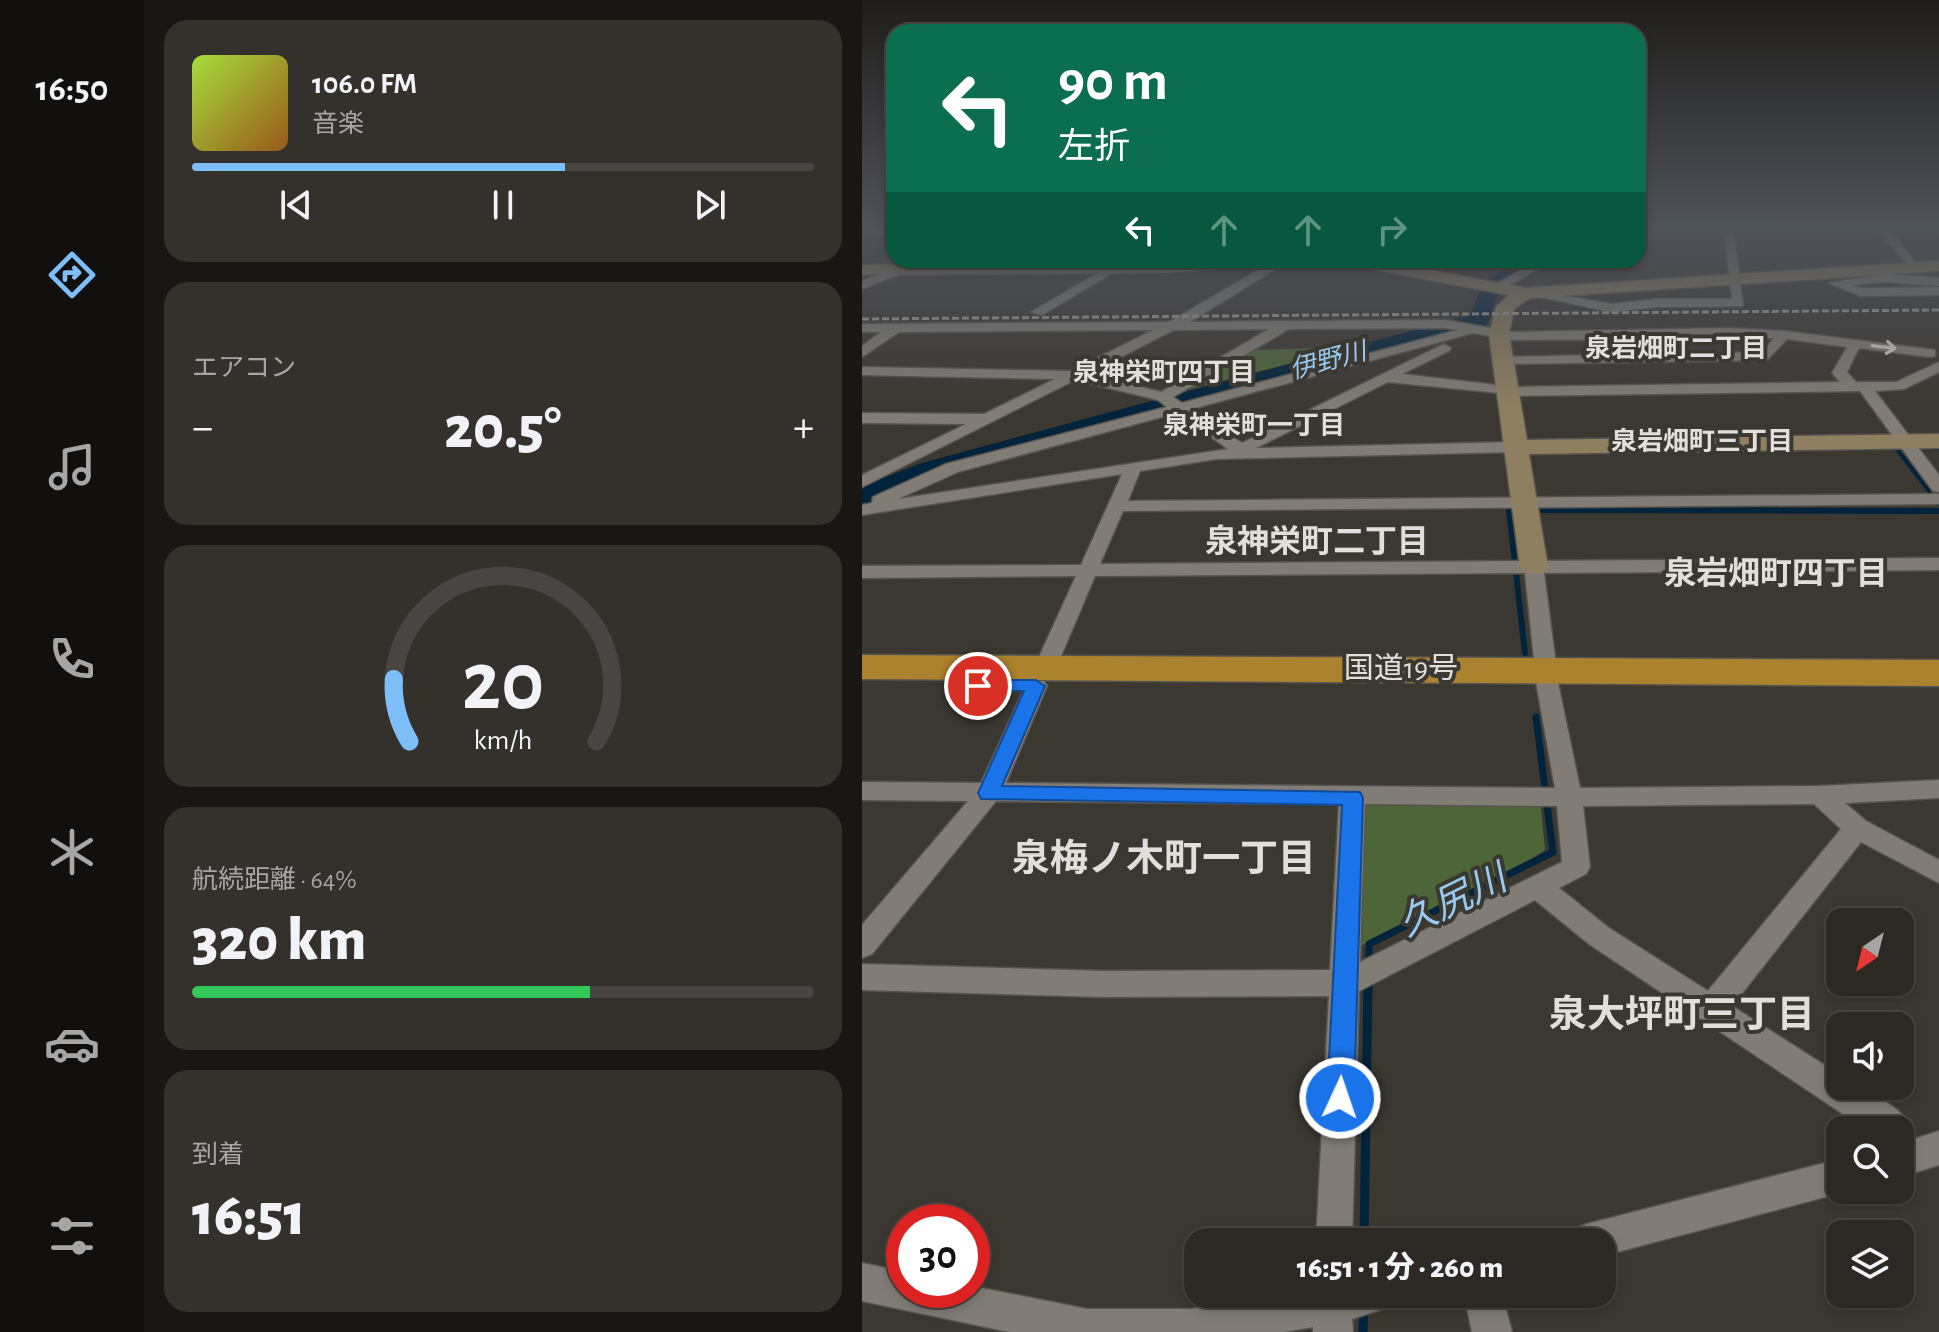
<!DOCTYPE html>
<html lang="ja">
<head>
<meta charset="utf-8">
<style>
  body { margin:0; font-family:"Alegreya Sans","Noto Sans JP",sans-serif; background:#34312d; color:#f1f3f6; height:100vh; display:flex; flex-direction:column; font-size:30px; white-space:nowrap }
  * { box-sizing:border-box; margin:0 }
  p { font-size:26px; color:#a6a6a7 }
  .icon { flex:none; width:44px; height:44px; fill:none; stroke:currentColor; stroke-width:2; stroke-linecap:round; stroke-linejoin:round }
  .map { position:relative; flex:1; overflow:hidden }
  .panel { display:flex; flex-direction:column; gap:20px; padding:20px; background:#181714; width:718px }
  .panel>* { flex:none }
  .guide { position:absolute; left:24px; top:24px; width:760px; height:244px; border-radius:24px; box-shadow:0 4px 12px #0003,0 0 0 2px #484542; background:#0b6e4f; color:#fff; overflow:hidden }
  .needle { width:52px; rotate:215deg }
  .fabs { position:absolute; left:964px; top:908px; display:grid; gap:16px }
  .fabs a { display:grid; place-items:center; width:88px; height:88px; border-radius:16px; background:#2c2925; box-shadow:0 4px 12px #0003,0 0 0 2px #484542; font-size:40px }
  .speed { position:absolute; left:24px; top:1204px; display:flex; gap:16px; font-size:40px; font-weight:700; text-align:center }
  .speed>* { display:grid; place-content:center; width:104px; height:104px; border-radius:50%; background:#2c2925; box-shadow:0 4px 12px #0003,0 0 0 2px #484542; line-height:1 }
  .speed .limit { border:12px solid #d22; background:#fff; color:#111 }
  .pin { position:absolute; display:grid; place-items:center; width:68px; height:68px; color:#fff; margin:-34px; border:4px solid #fff; border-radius:50%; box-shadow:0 2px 8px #0007 }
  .me { position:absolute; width:88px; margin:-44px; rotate:3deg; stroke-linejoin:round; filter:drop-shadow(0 0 6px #0008) }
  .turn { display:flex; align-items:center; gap:28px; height:168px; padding:0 40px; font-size:36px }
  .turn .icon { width:104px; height:104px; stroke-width:2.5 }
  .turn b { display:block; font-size:56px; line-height:68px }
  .lanes { display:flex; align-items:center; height:76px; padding:0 40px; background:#0003; justify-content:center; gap:40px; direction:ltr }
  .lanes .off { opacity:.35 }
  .big { font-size:60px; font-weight:800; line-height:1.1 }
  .panel .tile { flex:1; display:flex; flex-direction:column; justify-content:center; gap:12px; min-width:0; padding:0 28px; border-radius:24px; background:#34312d }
  .panel .dial { align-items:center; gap:0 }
  .dial svg { height:208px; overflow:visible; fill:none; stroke:#484542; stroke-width:7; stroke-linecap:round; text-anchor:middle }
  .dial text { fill:#f1f3f6; stroke:none }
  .song { display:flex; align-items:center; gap:24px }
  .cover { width:96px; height:96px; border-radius:12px; background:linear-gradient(135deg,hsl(80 70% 55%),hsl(30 70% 35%)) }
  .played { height:8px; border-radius:4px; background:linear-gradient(90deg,#7dbef9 60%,#484542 60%) }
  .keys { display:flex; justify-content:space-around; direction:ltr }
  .heat { display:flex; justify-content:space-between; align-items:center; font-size:44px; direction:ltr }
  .charge { height:12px; border-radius:6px; background:linear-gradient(90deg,#34c759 64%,#484542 0) }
  .trip { position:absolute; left:322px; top:1228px; width:432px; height:80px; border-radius:24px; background:#2c2925; box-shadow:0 4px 12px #0003,0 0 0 2px #484542; font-weight:800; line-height:80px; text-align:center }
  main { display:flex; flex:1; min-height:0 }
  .menu { display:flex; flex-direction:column; width:144px; justify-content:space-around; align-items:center; background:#12100f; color:#a6a6a7 }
  .menu .icon { width:56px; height:56px }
  .menu .on { color:#7dbef9 }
  .menu b { font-size:36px; color:#f1f3f6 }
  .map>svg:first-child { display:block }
  .green { fill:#4e653a }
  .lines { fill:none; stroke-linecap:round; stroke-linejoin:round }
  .stream-far3 { stroke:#01233b; stroke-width:4 }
  .stream-far2 { stroke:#01233b; stroke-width:6 }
  .stream-far1 { stroke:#01233b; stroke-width:7 }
  .stream { stroke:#01233b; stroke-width:9 }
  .river { fill:#01233b; fill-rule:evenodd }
  .street-casing { stroke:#57544f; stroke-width:3 }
  .secondary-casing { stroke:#57544f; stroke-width:3 }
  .primary-casing { stroke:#57544f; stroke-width:3 }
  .highway-casing { stroke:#57544f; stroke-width:3 }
  .street { fill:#817d76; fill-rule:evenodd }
  .secondary { fill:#8e7f60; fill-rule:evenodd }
  .primary { fill:#9a814b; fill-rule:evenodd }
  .highway { fill:#ab832e; fill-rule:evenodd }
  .rail { stroke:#a4a19c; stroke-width:3; stroke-dasharray:7 3; stroke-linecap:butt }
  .oneway { stroke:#d3d0cc }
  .route { fill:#1a73e8; stroke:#114b97; stroke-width:2 }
  .labels { text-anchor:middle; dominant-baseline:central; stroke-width:8; stroke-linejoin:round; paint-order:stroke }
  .far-neighbourhood-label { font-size:26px; font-weight:bold; fill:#e1dfdb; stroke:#3b3731 }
  .far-water-label { font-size:26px; font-style:italic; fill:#97c9f1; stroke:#3b3731 }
  .street-label { font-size:30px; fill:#e1dfdb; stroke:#3b3731 }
  .neighbourhood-label { font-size:32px; font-weight:bold; fill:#e1dfdb; stroke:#3b3731 }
  .near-neighbourhood-label { font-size:38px; font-weight:bold; fill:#e1dfdb; stroke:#3b3731 }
  .near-water-label { font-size:38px; font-style:italic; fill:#97c9f1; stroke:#3b3731 }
</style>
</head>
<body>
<main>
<nav class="menu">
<b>16:50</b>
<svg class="icon on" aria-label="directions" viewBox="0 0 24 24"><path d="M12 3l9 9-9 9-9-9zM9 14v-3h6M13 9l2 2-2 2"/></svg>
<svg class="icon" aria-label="music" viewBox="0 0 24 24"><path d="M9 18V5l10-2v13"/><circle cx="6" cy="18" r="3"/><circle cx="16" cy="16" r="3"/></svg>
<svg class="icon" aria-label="phone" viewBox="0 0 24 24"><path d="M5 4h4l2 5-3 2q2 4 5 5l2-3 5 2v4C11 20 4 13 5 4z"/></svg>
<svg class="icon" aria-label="climate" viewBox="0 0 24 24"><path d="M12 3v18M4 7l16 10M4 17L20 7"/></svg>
<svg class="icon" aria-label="car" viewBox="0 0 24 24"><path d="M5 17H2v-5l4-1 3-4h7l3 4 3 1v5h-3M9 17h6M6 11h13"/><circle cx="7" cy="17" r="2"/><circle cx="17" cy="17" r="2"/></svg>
<svg class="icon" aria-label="filters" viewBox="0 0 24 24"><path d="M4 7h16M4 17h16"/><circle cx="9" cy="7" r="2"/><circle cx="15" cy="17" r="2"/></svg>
</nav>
<section class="panel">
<div class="tile">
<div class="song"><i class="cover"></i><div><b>106.0 FM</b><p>音楽</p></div></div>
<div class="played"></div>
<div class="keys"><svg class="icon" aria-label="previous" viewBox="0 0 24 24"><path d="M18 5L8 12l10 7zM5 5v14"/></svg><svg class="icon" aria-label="pause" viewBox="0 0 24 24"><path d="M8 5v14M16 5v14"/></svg><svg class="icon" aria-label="next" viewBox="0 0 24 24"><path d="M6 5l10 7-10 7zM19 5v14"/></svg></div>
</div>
<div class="tile"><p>エアコン</p>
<div class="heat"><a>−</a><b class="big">20.5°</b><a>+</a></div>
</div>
<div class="tile dial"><svg viewBox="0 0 100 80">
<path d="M14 69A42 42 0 1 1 86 69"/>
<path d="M14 69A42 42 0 0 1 8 45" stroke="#7dbef9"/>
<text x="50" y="56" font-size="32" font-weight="700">20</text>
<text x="50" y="72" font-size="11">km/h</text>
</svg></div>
<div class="tile"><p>航続距離 · 64%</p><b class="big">320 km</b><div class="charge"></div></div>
<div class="tile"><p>到着</p><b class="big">16:51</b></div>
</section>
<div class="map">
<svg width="1077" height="1332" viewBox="0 0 1077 1332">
  <rect width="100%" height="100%" fill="#3b3731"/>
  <g class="green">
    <polygon points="492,347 325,390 316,392 394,350"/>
    <polygon points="506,805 679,807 683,850 665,862 491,950 498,813"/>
  </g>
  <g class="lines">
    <polyline class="stream-far3" points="1077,448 1035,449 1077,504"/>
    <g class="stream-far2">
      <polyline points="655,510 647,510 663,653"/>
      <polyline points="671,510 1077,511"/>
    </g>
    <g class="stream-far1">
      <polyline points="507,962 507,944 691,852 674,717"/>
      <polyline points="506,985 506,982"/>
    </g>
    <g class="stream">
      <polyline points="502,1242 506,983"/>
      <polyline points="501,1332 502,1294"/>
    </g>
    <polygon class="river" points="658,260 684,260 638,288 625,325 80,475 0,506 0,486 60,463 608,315 622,281"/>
    <defs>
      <g id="street">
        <polygon points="861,225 871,225 881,306 795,307 750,312 657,293 663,289 750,304 795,299 870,299"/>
        <polygon points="901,225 1077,225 1077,230 1028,230 1057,267 1051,271 1016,230 906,228"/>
        <polygon points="0,228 32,230 32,236 0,234"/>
        <polygon points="258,260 272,260 180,315 169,312"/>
        <path d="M414 260H428L328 322 583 320 651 332 868 328 922 331 1073 350V356L1068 357 997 348 985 372 994 382H1034L1077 362V372L1042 389 1013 391 1077 475V492L1071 491 998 391 645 396 638 393 526 382 394 448 653 442 661 447 653 452 355 459 278 471 266 501 1077 494V504L261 511 238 564 1077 558V570L682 573 697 688 718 788 958 786 1077 780V798L983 803 1004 821 1077 860V883L999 842 870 1006 978 1075V1086C1002 1086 1041 1107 1051 1130L1046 1141 1077 1131V1165L1038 1177V1130H1005L727 944 673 900 497 991 490 1242H454L467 996 243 997 0 990V964L243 971 468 970 477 804 134 801 10 954 0 958V925L106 801 0 800V782L119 783 166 681H182L185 686 144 783 693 788 675 688 663 573 233 576 194 668 183 675 172 668 214 576 0 578V566L219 565 260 474 0 515V505L10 503 11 497 84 464 305 407 296 400 213 380 0 487V475L104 424 0 423V413L122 414 193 379 0 375V367L209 371 291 330 37 332 0 357V346L19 332H0V324L307 322ZM583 328 596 330 320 403 311 397 427 329ZM407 329 299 392 225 374 312 330ZM611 333 651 340 912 338 901 352 636 357V363L641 364 905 360 925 339 985 347 970 373 978 382 651 387 540 374 587 351 589 348 582 344 380 443 330 409ZM315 413 366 449 36 499 96 472ZM503 804 695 806 700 862 498 962ZM952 804 979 829 846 991 747 928 697 888 724 874 728 867 721 806Z"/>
        <polygon points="677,260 692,260 639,290 629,287"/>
        <polygon points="37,266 43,270 41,273 0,289 0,281"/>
        <polygon points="1023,274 1077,278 1077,286 1023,282 990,285 1000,288 1077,287 1077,295 999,296 966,283"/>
        <polygon points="978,1159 978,1190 986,1190 978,1193 740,1256 740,1242 707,1242 712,1229 725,1224"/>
        <polygon points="0,1263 42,1272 42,1290 110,1290 110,1286 225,1309 329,1309 418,1294 532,1294 526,1307 490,1319 491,1332 451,1332 451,1327 422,1332 147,1332 0,1301"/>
        <polygon points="602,1294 640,1294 650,1332 610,1332"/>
      </g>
      <g id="secondary">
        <polygon points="338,260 406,260 398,265 304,273 0,275 0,265"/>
        <polygon points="479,260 514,260 663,288 1077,261 1077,271 668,298 652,309 647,334 665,440 1077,434 1077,448 667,454 686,567 682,573 662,573 658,567 627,334 634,307 647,295 487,265"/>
      </g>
      <polygon id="primary" points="1066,225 1077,225 1077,232"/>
      <polygon id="highway" points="0,655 1077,660 1077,686 0,679"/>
    </defs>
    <use href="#street" class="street-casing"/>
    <use href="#secondary" class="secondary-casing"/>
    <use href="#primary" class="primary-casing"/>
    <use href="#highway" class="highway-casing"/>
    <use href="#street" class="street"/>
    <use href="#secondary" class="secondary"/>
    <use href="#primary" class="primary"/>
    <use href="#highway" class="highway"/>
    <polyline class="rail" points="0,319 1077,310"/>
  </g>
  <defs><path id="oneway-shaft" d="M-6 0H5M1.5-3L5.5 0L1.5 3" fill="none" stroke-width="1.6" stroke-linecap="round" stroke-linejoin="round" transform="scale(2)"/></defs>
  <use class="oneway" href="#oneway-shaft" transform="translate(1022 347) rotate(7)"/>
  <linearGradient id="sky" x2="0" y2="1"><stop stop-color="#201e1b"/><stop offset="0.55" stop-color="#4f535a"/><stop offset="1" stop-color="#4f535a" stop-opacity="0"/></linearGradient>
  <rect width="1077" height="412" fill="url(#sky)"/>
  <polygon class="route" points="116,680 174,680 183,686 140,786 498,792 501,798 492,1098 488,1107 478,1111 469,1107 465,1098 480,805 119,799 116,793 162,691 109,690 109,681"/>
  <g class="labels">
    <g class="far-neighbourhood-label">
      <text x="814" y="349">泉岩畑町二丁目</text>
      <text x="302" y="373">泉神栄町四丁目</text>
      <text x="392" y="426">泉神栄町一丁目</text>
      <text x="840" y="442">泉岩畑町三丁目</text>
    </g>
    <g class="far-water-label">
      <text transform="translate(466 361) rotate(-15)">伊野川</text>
    </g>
    <g class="street-label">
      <text x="539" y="669">国道19号</text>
    </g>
    <g class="neighbourhood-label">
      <text x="455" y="542">泉神栄町二丁目</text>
      <text x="914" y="574">泉岩畑町四丁目</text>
    </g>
    <g class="near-neighbourhood-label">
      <text x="302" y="860">泉梅ノ木町一丁目</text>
      <text x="820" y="1016">泉大坪町三丁目</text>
    </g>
    <g class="near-water-label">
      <text transform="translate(591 902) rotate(-26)">久尻川</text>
    </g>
  </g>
</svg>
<div class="fabs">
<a><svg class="needle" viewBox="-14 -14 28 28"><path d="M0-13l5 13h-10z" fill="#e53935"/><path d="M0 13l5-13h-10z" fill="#a6a6a7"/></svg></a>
<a><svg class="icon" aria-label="sound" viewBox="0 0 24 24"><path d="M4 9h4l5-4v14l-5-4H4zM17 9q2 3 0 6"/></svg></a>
<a><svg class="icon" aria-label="search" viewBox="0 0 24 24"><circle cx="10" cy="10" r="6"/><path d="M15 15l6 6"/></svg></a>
<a><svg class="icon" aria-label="layers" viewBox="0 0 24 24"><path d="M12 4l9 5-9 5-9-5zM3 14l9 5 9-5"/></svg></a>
</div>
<div class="speed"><div class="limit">30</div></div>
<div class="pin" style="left:116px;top:686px;background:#d93025"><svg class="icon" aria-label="arrive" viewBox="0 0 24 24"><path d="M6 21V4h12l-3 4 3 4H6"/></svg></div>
<svg class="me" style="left:478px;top:1098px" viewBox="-20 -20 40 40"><circle r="17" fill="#1a73e8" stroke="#fff" stroke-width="3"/><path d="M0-11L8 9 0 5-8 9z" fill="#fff"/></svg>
<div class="trip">16:51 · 1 分 · 260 m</div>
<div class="guide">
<div class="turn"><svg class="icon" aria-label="left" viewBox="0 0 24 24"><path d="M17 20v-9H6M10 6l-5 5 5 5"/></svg><div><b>90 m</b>左折</div></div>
<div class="lanes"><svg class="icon" aria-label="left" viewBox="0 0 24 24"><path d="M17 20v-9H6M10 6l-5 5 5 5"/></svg><svg class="icon off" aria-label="ahead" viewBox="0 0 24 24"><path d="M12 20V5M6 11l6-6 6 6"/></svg><svg class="icon off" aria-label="ahead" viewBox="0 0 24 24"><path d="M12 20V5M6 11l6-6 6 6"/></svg><svg class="icon off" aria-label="right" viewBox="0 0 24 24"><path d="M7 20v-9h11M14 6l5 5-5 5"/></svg></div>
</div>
</div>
</main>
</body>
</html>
